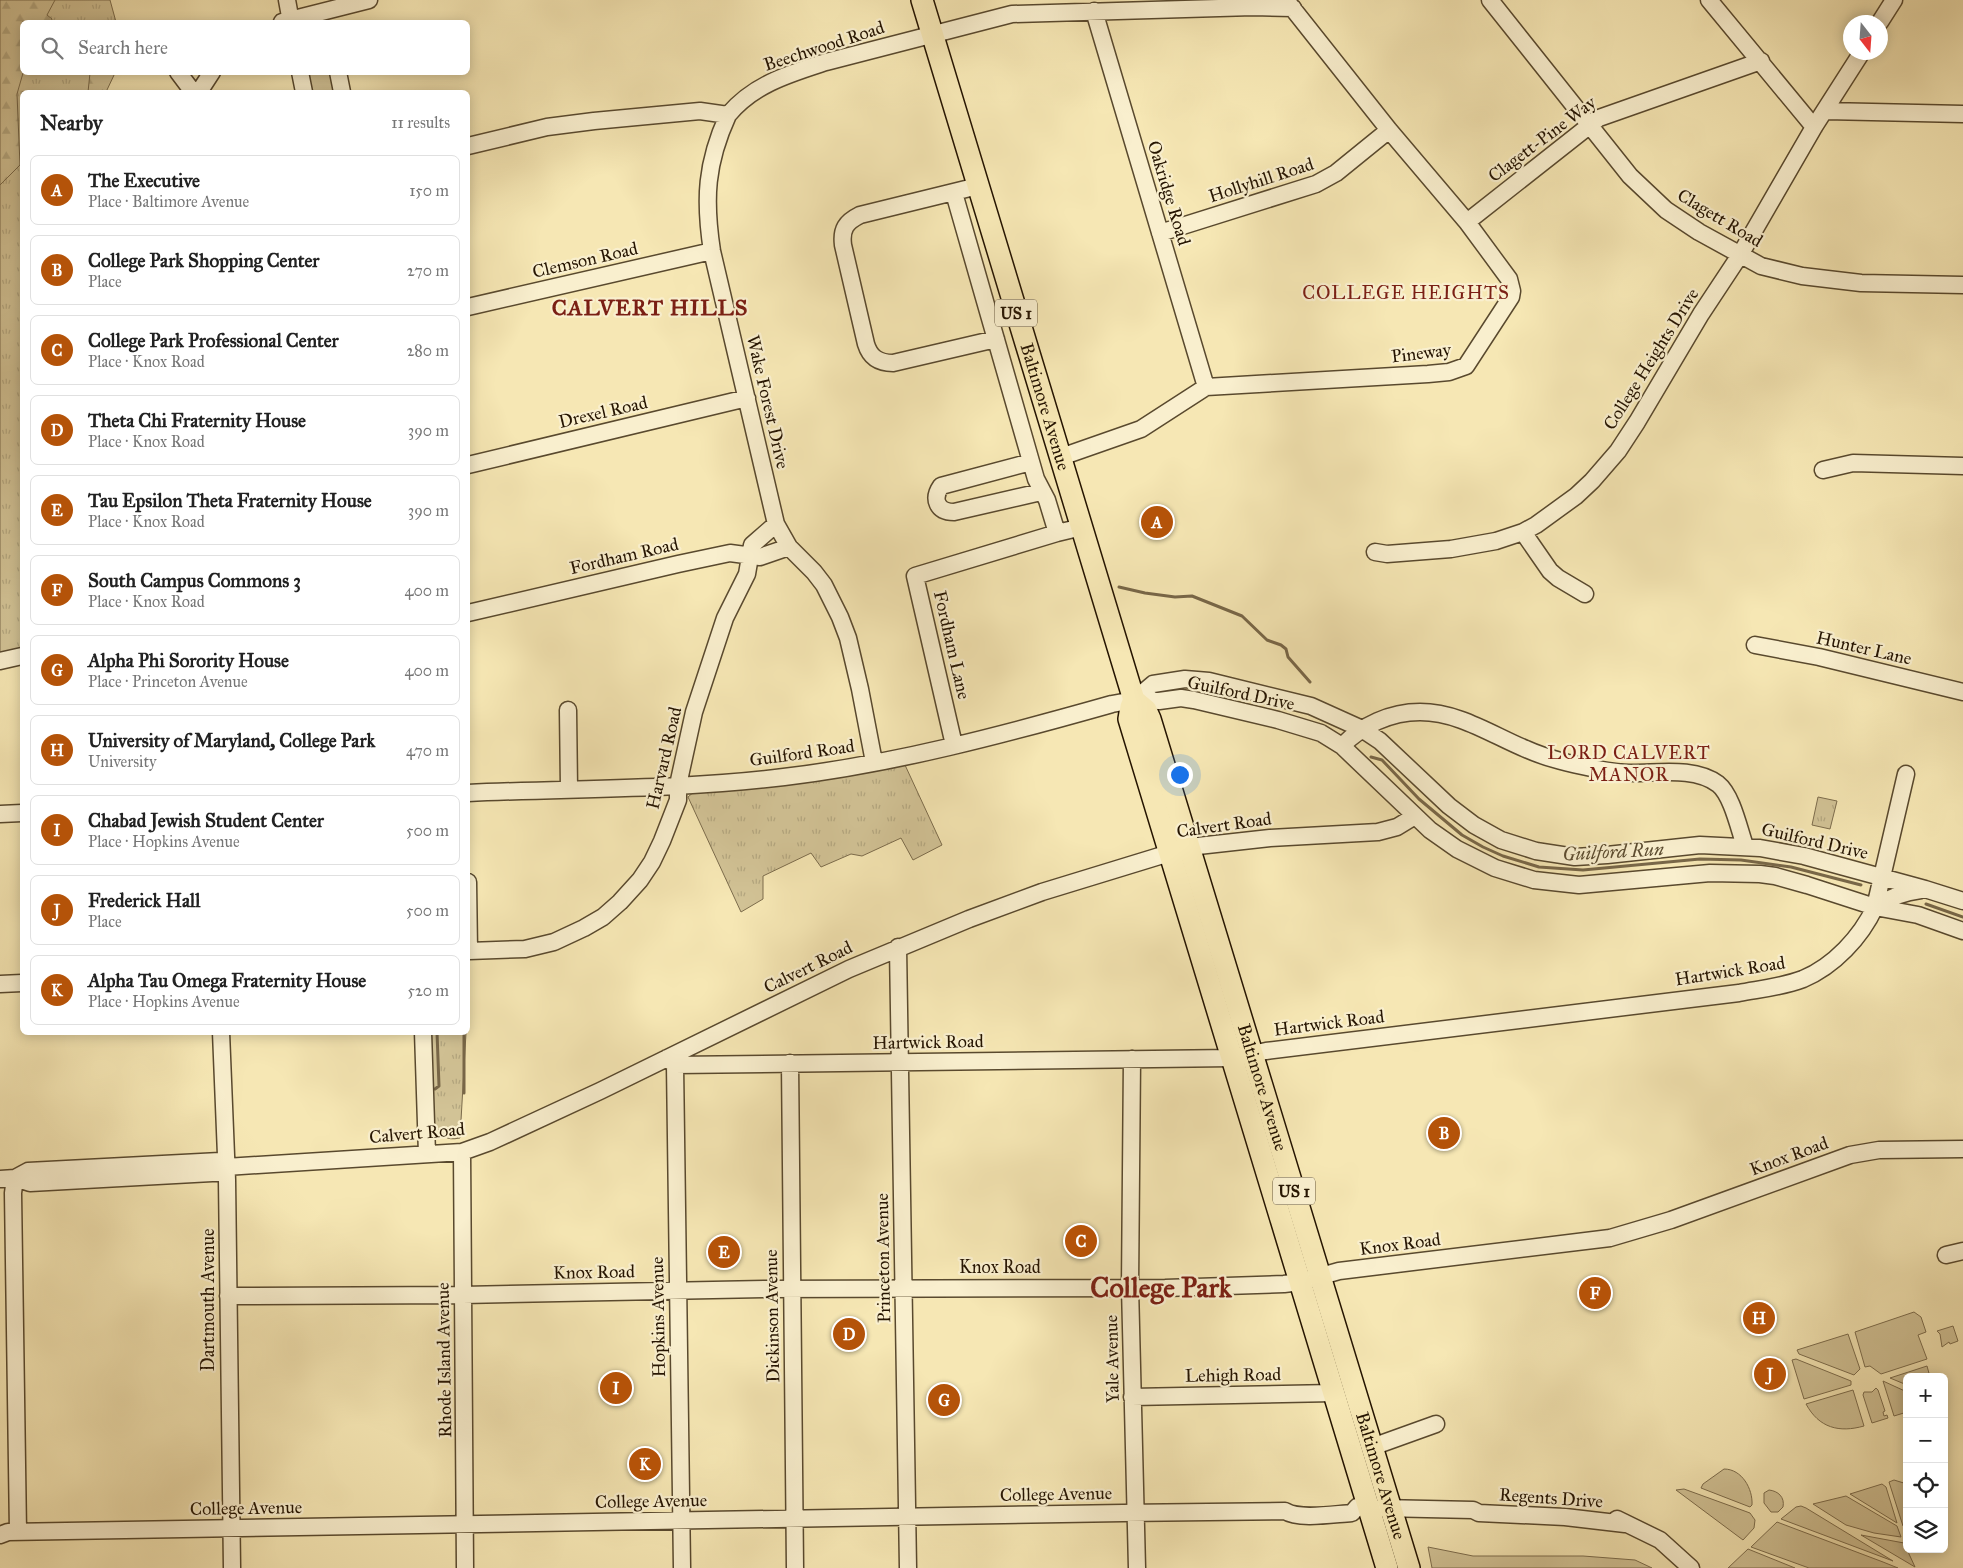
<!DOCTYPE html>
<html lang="en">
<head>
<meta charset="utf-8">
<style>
  :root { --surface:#fff; --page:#f2f2f2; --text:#222; --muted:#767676; --line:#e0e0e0; --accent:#b45309 }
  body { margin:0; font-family:"IM FELL Great Primer",serif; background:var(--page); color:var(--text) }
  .controls { position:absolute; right:15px; bottom:15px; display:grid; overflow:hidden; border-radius:8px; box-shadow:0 2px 12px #0003 }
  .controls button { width:45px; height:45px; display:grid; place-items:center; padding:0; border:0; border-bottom:1px solid var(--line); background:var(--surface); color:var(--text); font:25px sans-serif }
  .compass { position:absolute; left:1843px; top:15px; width:45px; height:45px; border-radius:50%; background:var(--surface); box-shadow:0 2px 12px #0003; rotate:163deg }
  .you { position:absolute; left:1179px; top:774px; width:18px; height:18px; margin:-12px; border:4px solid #fff; border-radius:50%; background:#1a73e8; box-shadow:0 0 0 8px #1a73e833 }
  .badge { display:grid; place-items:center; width:32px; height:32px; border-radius:50%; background:var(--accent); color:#fff; font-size:16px; font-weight:700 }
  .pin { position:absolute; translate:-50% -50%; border:2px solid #fff; box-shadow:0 1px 5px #0006 }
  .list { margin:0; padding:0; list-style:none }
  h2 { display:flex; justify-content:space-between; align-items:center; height:65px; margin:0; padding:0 20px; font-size:21px }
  h2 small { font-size:16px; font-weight:400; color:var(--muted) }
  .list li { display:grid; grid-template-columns:32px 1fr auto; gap:15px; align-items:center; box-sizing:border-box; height:70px; margin:0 10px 10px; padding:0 10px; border:1px solid var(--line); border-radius:8px }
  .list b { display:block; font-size:19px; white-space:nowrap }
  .list p { margin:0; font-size:16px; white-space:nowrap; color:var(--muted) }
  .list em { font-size:16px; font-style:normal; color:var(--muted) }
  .icon { flex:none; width:28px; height:28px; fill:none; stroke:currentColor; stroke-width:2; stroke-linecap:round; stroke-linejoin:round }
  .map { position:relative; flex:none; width:1963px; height:1568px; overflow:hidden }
  .search { position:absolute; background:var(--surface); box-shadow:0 2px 12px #0003; left:20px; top:20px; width:450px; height:55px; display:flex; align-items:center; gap:12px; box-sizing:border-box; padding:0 18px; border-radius:8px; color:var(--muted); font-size:19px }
  .panel { position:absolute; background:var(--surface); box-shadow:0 2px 12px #0003; left:20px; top:90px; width:450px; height:945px; border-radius:8px }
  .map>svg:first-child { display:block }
  .grass { fill:#d2c396; stroke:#7c6c4c }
  .forest { fill:url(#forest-firs); stroke:#7c6c4c }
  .park { fill:url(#park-tufts); stroke:#7c6c4c }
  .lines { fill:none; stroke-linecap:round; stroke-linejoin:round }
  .stream { stroke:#786748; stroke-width:3 }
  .minor-casing { stroke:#59492e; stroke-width:19 }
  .major-casing { stroke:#251401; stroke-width:24 }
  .minor { stroke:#f9efce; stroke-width:16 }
  .major { stroke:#f6e7b4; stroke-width:21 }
  .labels { text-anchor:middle; stroke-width:4.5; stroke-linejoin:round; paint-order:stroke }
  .shield { fill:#f9efce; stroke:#65563e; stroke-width:1 }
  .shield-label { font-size:16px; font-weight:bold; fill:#251401 }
  .street-label { font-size:18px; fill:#251401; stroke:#f9efce }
  .neighbourhood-label { font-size:19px; letter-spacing:1px; fill:#7a1f14; stroke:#f9efce }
  .water-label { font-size:19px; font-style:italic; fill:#5c4c30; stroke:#f9efce }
  .district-label { font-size:22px; font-weight:bold; letter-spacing:1px; fill:#7a1f14; stroke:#f9efce }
  .town-label { font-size:28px; font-weight:bold; fill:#7a1f14; stroke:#f9efce }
</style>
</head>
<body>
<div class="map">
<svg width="1963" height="1568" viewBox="0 0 1963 1568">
  <defs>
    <pattern id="forest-firs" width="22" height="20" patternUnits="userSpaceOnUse" patternTransform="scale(1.25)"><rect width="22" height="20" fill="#d2c396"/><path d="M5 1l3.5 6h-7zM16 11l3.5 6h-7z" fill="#b4a780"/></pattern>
    <pattern id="park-tufts" width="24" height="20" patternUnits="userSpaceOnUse" patternTransform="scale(1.25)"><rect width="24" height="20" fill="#d2c396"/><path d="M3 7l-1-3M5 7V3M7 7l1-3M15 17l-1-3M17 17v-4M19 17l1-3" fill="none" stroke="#b4a780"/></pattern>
  </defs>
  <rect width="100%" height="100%" fill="#f6e7b4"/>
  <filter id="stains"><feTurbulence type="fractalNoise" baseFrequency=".004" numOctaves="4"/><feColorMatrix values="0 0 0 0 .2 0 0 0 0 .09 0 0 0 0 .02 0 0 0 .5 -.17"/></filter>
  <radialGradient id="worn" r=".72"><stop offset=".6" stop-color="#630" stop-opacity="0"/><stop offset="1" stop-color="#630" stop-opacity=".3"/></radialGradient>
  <!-- grass -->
  <path class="grass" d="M1914 1312 1921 1317 1926 1332 1918 1335 1927 1359 1881 1374 1870 1366 1865 1367 1855 1332Z
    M1953 1326 1958 1341 1950 1344 1949 1342 1942 1347 1940 1334 1937 1331Z
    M1848 1334 1860 1369 1854 1375 1799 1354 1797 1350Z
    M1796 1359 1851 1381V1385L1804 1399 1792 1360Z
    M1927 1366 1930 1377H1907V1385L1890 1378Z
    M1883 1381 1907 1392V1412L1894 1416Z
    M1876 1388 1878 1390 1885 1411 1883 1412 1884 1416 1887 1415 1888 1418 1872 1423 1863 1395 1864 1392H1872Z
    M1853 1390 1864 1426C1839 1433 1819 1428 1806 1404Z
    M1724 1469C1742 1469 1753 1489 1752 1505L1750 1507 1701 1488 1703 1484Z
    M1894 1480 1907 1484V1528L1903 1526 1889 1482Z
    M1882 1484 1886 1487 1897 1523 1850 1494Z
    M1684 1489 1750 1513 1755 1520 1754 1528 1743 1540 1676 1490Z
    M1769 1490C1778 1491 1785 1497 1783 1507L1778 1512H1771L1764 1503V1493Z
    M1846 1496 1897 1526 1901 1537 1874 1533 1846 1525 1813 1504Z
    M1801 1506 1806 1508 1893 1561 1781 1519 1796 1507Z
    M1777 1522 1883 1562 1898 1568H1809L1751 1547Z
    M1861 1535 1904 1543 1915 1567Z
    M1428 1547 1473 1556H1583L1635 1560 1652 1568H1432Z
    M1748 1549 1795 1568H1728Z"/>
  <!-- forest -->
  <path class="forest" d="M0 0H101L108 22H22V72L115 73 106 92H22V404L0 397Z"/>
  <!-- park -->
  <path class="park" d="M55 0H110L116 22H51L52 19 47 15Z
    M23 73H90L88 92H22V650L0 656V185L20 165 17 94Z
    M300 73H337L341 92H304Z
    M905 765 942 845 913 860 901 838 862 856 851 854 821 867 811 853 763 876V899L741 912 688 797 696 790 803 783Z
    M1818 797 1837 801 1830 829 1812 825Z
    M429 1033H466L460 1138C445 1141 443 1136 434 1124Z"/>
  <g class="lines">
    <!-- stream -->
    <path class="stream" d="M1119 587 1145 593 1175 597 1192 596 1242 616 1267 640 1281 645 1286 649 1288 657 1310 682
      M1371 757 1382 760 1419 799 1462 835 1483 847 1503 856 1539 867 1583 870 1700 859 1741 860 1791 867 1861 885
      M1926 904 1963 917
      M435 1089 439 1086 437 1032
      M464 1093V1032"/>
    <!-- minor casing -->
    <g class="minor-casing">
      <path id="minor" d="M287 0 291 22
        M1490 0 1630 176 1666 210 1699 232 1761 266 1802 276 1861 283 1963 285
        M1709 0 1814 127
        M1094 11 1206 387
        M282 22 369 0
        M1880 22 1894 0
        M178 72 193 92
        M300 72 304 92
        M338 72 342 92
        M199 92 212 72
        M1826 111 1963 114
        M728 115C706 163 704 199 712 251L776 524 789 547 814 572 824 585 840 617 848 638 860 689 874 762
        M468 146 547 127 594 121 700 111 728 115C754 84 789 74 826 62L1012 14 1253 7 1293 8
        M978 186 860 215C846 222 841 229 843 245L866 344C870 357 878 363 893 363L996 339
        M954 193 1036 479 1047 500 1057 533
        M1467 222 1599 118 1761 61
        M1160 233 1316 184 1336 173 1389 130
        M468 307 712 251
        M1061 457 1141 429 1206 387 1428 374 1449 372 1466 366 1511 297 1512 291 1509 279 1467 222 1389 130 1286 0
        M1031 462 941 486C932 499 937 512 954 512L1041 492
        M468 465 747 398
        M1823 470 1853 463 1963 466
        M1523 532 1550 571 1558 578 1585 594
        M1375 552 1387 554 1451 549 1496 541 1523 532 1536 525 1576 496 1592 481 1618 451 1637 422 1701 314 1740 255 1814 127 1862 52
        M468 613 678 564 730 553 760 557 789 547
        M1755 645 1819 657 1963 692
        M0 661 22 656
        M1134 700 1153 684 1185 679 1209 681 1311 706 1362 729 1380 741 1449 806 1474 825 1501 840 1536 851 1575 857 1607 855 1700 845 1760 848 1804 856 1925 889 1963 901
        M568 710 569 788
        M954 745 915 576 1057 533 1082 527
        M1342 746C1362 725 1391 712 1420 712 1459 712 1492 735 1526 749 1548 759 1572 764 1596 769 1608 771 1620 773 1633 773 1660 773 1695 767 1718 784 1732 795 1739 829 1745 846
        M468 793C573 788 680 790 784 777 894 764 1006 734 1112 704L1134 700 1159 701 1181 698 1194 700 1278 720 1321 733 1342 746 1430 830 1457 849 1495 868 1534 880 1579 885 1710 873 1760 874 1775 876 1807 885 1875 907 1918 915 1963 931
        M0 814 22 813
        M468 882 469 951 525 949 554 942 584 928 603 917 620 902 640 880 652 862 662 841 678 800V785L694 712 725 618 747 574 752 545 776 524
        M1875 907C1890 897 1903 892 1921 890
        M898 947 908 1568
        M0 984 22 983
        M221 1032 227 1180 232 1568
        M423 1032 427 1154
        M667 1058 675 1065 1232 1058 1266 1051 1739 993C1760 989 1782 987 1803 979 1834 966 1861 937 1875 907L1906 774
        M1132 1059 1130 1287 1137 1568
        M790 1063 795 1568
        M675 1065 682 1568
        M462 1152 465 1568
        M15 1178 13 1193 18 1532
        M15 1178 28 1171 220 1161 226 1167
        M0 1179 15 1178 30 1183 212 1173H219L226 1167 462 1152 490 1142 600 1091 849 969 969 919 1042 892 1189 847 1270 838 1378 832 1397 827 1415 816
        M1946 1255 1963 1251
        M228 1296 463 1295 765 1289 1165 1288 1284 1284 1300 1282 1339 1271 1610 1238 1671 1220 1850 1155 1879 1150 1963 1149
        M1132 1397 1334 1393
        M1372 1447 1436 1424
        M1381 1508 1473 1510 1479 1513 1565 1517 1625 1524
        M1617 1519 1660 1540 1691 1568
        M0 1535 8 1532 1123 1513 1285 1511C1299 1520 1334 1514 1352 1513L1357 1507"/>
    </g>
    <!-- major casing -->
    <g class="major-casing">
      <g id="major">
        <path id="s1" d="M922 0 1134 700 1146 710 1150 719 1409 1568"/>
        <path d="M1134 700 1131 707 1129 719 1387 1568"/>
      </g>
    </g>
    <!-- minor -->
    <use href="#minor" class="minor"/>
    <!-- major -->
    <use href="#major" class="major"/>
  </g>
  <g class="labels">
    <!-- shield labels -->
    <g class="shield">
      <rect x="995" y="299.5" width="42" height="27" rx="4"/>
      <rect x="1273" y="1177.5" width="42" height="27" rx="4"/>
    </g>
    <g class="shield-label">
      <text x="1016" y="319">US 1</text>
      <text x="1294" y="1197">US 1</text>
    </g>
    <!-- street labels -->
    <g class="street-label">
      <text transform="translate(824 46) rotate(-18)" y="6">Beechwood Road</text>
      <text transform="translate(1542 139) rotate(-37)" y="6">Clagett-Pine Way</text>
      <text transform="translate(1261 180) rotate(-18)" y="6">Hollyhill Road</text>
      <text transform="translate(1169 193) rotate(73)" y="6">Oakridge Road</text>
      <text transform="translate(1720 218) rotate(31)" y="6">Clagett Road</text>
      <text transform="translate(585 260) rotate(-13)" y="6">Clemson Road</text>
      <text transform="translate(1421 353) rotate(-7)" y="6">Pineway</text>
      <text transform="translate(1651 359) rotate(-58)" y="6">College Heights Drive</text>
      <text transform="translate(768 402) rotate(77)" y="6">Wake Forest Drive</text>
      <text dy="6" stroke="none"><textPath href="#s1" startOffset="425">Baltimore Avenue</textPath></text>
      <text transform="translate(603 412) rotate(-13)" y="6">Drexel Road</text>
      <text transform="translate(624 556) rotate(-13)" y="6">Fordham Road</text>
      <text transform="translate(952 645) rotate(77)" y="6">Fordham Lane</text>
      <text transform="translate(1864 648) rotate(13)" y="6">Hunter Lane</text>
      <text transform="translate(1241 693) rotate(12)" y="6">Guilford Drive</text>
      <text transform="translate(802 753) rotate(-8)" y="6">Guilford Road</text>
      <text transform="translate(664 758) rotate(-77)" y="6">Harvard Road</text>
      <text transform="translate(1224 825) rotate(-8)" y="6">Calvert Road</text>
      <text transform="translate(1815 841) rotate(13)" y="6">Guilford Drive</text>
      <text transform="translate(808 967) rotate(-26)" y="6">Calvert Road</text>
      <text transform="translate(1730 971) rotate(-9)" y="6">Hartwick Road</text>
      <text transform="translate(1329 1023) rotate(-7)" y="6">Hartwick Road</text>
      <text transform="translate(928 1042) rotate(-1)" y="6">Hartwick Road</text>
      <text dy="6" stroke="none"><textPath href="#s1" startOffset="1142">Baltimore Avenue</textPath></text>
      <text transform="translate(417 1133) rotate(-5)" y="6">Calvert Road</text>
      <text transform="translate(1789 1156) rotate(-20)" y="6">Knox Road</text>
      <text transform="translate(1400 1244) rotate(-7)" y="6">Knox Road</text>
      <text transform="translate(883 1258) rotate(-91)" y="6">Princeton Avenue</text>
      <text x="1000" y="1273">Knox Road</text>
      <text transform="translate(594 1272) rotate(-1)" y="6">Knox Road</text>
      <text transform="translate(208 1300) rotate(-90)" y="6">Dartmouth Avenue</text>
      <text transform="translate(772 1316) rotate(-91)" y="6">Dickinson Avenue</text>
      <text transform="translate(658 1317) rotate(-91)" y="6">Hopkins Avenue</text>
      <text transform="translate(1112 1359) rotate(-91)" y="6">Yale Avenue</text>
      <text transform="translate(444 1360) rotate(-91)" y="6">Rhode Island Avenue</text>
      <text transform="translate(1233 1375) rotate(-1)" y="6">Lehigh Road</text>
      <text dy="6" stroke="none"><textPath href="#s1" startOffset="1548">Baltimore Avenue</textPath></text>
      <text transform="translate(1056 1494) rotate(-1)" y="6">College Avenue</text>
      <text transform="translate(1551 1498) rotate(4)" y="6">Regents Drive</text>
      <text transform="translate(651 1501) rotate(-1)" y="6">College Avenue</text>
      <text transform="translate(246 1508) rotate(-1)" y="6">College Avenue</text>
    </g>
    <!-- neighbourhood labels -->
    <g class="neighbourhood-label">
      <text x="1406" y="299">COLLEGE HEIGHTS</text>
      <text x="1629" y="759">LORD CALVERT<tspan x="1629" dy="22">MANOR</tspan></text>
    </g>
    <!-- water labels -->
    <g class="water-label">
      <text transform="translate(1613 851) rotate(-3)" y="7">Guilford Run</text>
    </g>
    <!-- district labels -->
    <g class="district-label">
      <text x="650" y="315">CALVERT HILLS</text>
    </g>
    <!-- town labels -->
    <g class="town-label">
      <text x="1161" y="1297">College Park</text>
    </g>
  </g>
  <rect width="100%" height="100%" filter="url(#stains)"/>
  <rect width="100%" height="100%" fill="url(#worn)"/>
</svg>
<div class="controls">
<button>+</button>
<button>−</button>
<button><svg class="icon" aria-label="locate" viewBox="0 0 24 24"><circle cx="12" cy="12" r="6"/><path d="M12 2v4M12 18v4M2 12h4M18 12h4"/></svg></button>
<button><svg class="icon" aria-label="layers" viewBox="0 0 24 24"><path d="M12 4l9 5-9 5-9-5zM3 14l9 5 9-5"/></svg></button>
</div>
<svg class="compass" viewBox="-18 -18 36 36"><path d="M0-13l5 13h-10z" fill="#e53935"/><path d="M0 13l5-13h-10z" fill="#767676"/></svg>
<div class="you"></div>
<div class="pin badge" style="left:1157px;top:522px">A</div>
<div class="pin badge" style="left:1444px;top:1133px">B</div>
<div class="pin badge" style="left:1081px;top:1241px">C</div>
<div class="pin badge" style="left:849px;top:1334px">D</div>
<div class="pin badge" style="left:724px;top:1252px">E</div>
<div class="pin badge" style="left:1595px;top:1293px">F</div>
<div class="pin badge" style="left:944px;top:1400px">G</div>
<div class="pin badge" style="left:1759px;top:1318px">H</div>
<div class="pin badge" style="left:616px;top:1388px">I</div>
<div class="pin badge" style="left:1770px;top:1374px">J</div>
<div class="pin badge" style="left:645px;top:1464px">K</div>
<div class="search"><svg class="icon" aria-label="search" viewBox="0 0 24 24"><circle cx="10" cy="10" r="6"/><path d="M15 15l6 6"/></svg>Search here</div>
<section class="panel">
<h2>Nearby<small>11 results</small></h2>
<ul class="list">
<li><span class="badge">A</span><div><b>The Executive</b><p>Place · Baltimore Avenue</p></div><em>150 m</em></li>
<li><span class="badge">B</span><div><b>College Park Shopping Center</b><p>Place</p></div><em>270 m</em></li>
<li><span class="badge">C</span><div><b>College Park Professional Center</b><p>Place · Knox Road</p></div><em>280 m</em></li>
<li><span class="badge">D</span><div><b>Theta Chi Fraternity House</b><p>Place · Knox Road</p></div><em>390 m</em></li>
<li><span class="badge">E</span><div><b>Tau Epsilon Theta Fraternity House</b><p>Place · Knox Road</p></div><em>390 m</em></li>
<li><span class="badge">F</span><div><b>South Campus Commons 3</b><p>Place · Knox Road</p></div><em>400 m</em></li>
<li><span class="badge">G</span><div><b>Alpha Phi Sorority House</b><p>Place · Princeton Avenue</p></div><em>400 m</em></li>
<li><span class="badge">H</span><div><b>University of Maryland, College Park</b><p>University</p></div><em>470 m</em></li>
<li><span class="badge">I</span><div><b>Chabad Jewish Student Center</b><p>Place · Hopkins Avenue</p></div><em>500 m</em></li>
<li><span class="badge">J</span><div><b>Frederick Hall</b><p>Place</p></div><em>500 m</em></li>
<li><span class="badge">K</span><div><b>Alpha Tau Omega Fraternity House</b><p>Place · Hopkins Avenue</p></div><em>520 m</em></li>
</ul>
</section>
</div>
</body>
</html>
